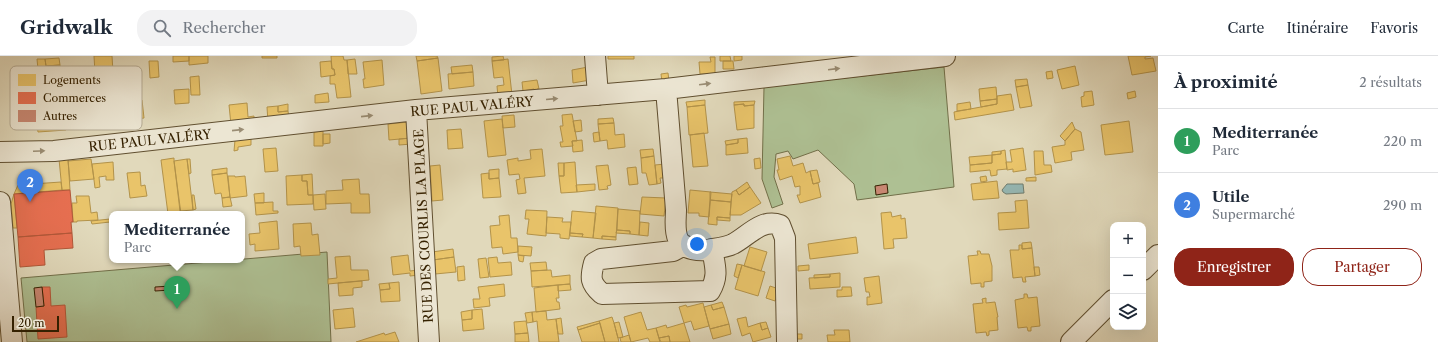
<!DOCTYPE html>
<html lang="fr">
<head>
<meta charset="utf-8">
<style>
  :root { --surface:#fff; --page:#f2f2f3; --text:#1f2937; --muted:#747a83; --line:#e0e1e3; --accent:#8f2418 }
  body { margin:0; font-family:"Libre Caslon Text",serif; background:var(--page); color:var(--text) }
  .controls { position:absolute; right:12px; bottom:12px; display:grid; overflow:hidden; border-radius:8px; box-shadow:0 4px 16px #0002 }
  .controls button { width:36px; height:36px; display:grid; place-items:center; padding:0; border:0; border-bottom:1px solid var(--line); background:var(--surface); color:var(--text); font:20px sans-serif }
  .scale { position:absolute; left:12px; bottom:10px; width:47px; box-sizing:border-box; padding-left:4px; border:2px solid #352101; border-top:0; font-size:11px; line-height:14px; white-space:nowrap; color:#352101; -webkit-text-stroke:3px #ece6d3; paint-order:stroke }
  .you { position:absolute; left:697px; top:188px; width:14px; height:14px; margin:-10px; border:3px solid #fff; border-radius:50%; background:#1a73e8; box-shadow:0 0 0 6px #1a73e833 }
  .badge { display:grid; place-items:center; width:26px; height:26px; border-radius:50%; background:var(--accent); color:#fff; font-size:13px; font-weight:700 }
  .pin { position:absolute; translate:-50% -33px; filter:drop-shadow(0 1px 2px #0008) }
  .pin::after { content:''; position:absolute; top:21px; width:14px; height:12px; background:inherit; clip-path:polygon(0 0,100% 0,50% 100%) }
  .popup { position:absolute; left:109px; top:155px; width:136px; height:52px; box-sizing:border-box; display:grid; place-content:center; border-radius:8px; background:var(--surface); filter:drop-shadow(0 1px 3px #0005); font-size:13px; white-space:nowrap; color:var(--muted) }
  .popup b { font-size:15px; color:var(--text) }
  .popup::after { content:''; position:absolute; left:50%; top:100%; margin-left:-8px; border:8px solid transparent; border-top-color:var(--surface) }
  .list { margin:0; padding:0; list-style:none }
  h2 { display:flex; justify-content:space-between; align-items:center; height:52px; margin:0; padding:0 16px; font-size:17px }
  h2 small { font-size:13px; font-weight:400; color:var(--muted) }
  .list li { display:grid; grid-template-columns:26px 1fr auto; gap:12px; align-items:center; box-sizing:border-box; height:64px; padding:0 16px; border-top:1px solid var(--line) }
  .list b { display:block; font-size:15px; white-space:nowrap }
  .list p { margin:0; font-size:13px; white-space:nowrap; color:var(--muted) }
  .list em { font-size:13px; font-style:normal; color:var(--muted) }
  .actions { display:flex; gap:8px; padding:12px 16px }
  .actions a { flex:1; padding:9px 0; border:1px solid var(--accent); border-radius:16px; text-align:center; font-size:14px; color:var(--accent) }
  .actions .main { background:var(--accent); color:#fff }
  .icon { flex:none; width:22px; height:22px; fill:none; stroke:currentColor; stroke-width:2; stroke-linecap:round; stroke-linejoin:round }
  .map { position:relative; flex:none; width:1158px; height:286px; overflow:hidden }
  header { display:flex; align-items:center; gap:24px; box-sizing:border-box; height:56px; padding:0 20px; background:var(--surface); border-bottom:1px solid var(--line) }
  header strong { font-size:19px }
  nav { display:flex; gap:22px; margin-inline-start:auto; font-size:14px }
  .search { width:280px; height:36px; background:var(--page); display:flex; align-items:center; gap:10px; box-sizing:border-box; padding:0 14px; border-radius:16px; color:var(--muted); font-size:15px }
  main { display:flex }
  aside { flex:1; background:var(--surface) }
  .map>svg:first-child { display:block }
  .green { fill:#aec093; stroke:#72704a }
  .water { fill:#95b9b6; stroke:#6f7c6e }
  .homes { fill:#e9c46a; stroke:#b3934a }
  .shops { fill:#e76f51; stroke:#b25839 }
  .building { fill:#c88772; stroke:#352101 }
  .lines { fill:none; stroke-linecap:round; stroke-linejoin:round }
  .minor-casing { stroke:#604f30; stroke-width:22 }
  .minor { stroke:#ece6d3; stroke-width:20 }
  .oneway { fill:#9a8d74 }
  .labels { text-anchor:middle; stroke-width:4; stroke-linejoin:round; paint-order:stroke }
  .street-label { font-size:13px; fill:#352101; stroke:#ece6d3 }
  .key { fill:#ece6d3; stroke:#b5ab94; stroke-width:1 }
  .key-label { font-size:11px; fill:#352101 }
</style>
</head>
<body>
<header>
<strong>Gridwalk</strong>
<div class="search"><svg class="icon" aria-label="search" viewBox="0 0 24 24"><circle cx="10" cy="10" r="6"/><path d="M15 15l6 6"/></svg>Rechercher</div>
<nav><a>Carte</a><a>Itinéraire</a><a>Favoris</a></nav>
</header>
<main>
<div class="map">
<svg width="1158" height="286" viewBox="0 0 1158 286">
  <rect width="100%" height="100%" fill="#e1d9bb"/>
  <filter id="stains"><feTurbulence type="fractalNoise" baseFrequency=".005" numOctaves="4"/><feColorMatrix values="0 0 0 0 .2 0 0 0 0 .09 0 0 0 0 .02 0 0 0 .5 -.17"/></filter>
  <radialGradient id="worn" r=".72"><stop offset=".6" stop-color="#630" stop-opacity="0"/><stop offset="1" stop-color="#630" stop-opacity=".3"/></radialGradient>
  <!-- green -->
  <path class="green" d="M944 11 954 131 857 144 854 128 818 94 793 103 788 95 776 98 774 121 783 148 772 152 762 123 764 31Z
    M327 196 331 286H27L21 222Z"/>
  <!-- water -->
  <path class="water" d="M1007 128H1023L1024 137 1006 138 1003 136 1002 134Z"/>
  <!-- homes -->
  <path class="homes" d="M94 0H112L113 16 95 17Z
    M173 0H189V5L173 6Z
    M189 0H208V7L189 9Z
    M262 0H277V2H262Z
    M331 0H343L344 4H347L351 41 337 42 335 28H330V20L335 19 334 13H332Z
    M416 0H437L438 2 417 5Z
    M503 0 504 4 492 5V1Z
    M608 0H634V3H608Z
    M720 0H730L731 5H720Z
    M734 0H742V4L734 5Z
    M1128 0H1151L1145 1V3L1153 2 1156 15 1132 19Z
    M710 1H715V18H700L699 6H711Z
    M59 2 60 9 46 10 45 3Z
    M438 2 442 35 421 38 417 5Z
    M37 3H45L46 10 60 9 61 22 39 24Z
    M355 3 357 18H348L347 4Z
    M508 3 512 39 498 41 497 30 504 29 503 21 494 22 492 5Z
    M382 4 384 29 364 32 363 23H365L363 6Z
    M149 5H158L159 21 150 22Z
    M331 5 332 13H334L335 19 321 21 320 6Z
    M723 5H733L734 13H723Z
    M472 9 473 16 452 18 451 11Z
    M1075 10 1079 29 1062 33 1057 14Z
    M588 11 590 24 573 27 572 14Z
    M1052 15 1053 22 1047 23 1046 16Z
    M473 16 474 30 449 33 448 18Z
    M668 17 669 25 662 26 661 18Z
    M199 20 200 39H191L190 21Z
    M1027 23 1028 29 1016 31 1015 24Z
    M537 24 539 33H537V35H534V33L523 35 522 26Z
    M1028 29 1032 50 1020 52 1016 31Z
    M996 31 997 43 980 45 979 33Z
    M189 33V47L175 48 174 34Z
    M1092 35 1094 49 1082 51 1081 41 1084 40V36Z
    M1135 35 1136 41 1128 43 1127 37Z
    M99 37 100 40H108L111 65 98 67 99 71 88 72 84 38Z
    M328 37 329 46 315 47V39Z
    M1011 38 1014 54 955 64 954 56 997 48V40Z
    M55 42 56 46 66 45 68 61 65 62 66 74 38 76 37 70 28 71 26 56H22L21 46Z
    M997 43V48L981 51 980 45Z
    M142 44 144 62 128 64 126 46Z
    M705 44V49L687 51 686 46Z
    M755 45 754 49 744 50V48L734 49V46Z
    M970 46 971 53 957 55V48Z
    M247 47 248 61 254 60V67L231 69 229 49Z
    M288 48V55L278 56V50Z
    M744 48V50L754 49V72L737 74 734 49Z
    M705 49 708 77 689 79 687 51Z
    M278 50V56L288 55 289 63 268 66 267 51Z
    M572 58 577 85H572L573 90 561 91 560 86H563L560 70H563L562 59Z
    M514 59 515 71 503 72 502 60Z
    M613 62 614 67 598 68V63Z
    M502 63 506 99 488 101 484 65Z
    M581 64 582 75 575 76 573 65Z
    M1129 65 1133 96 1105 99 1101 69Z
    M408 66 411 82 389 84 388 68Z
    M1072 66 1075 73 1065 85 1060 80Z
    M614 67 615 79 624 78 625 91 608 93 607 84 600 85 598 68Z
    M461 73 463 92 448 93 447 74Z
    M1075 73 1081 76 1084 94 1071 96 1072 104 1055 107 1052 91 1065 89V85Z
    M323 75V90H314V76Z
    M599 76 600 85 594 86 593 77Z
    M704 77 708 110 693 111 690 79Z
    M323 78H330V87L323 88Z
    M411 82 412 88 399 89V83Z
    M747 82 748 97 726 99V89L738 87V83Z
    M251 83V89L238 91V94L234 95 235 84Z
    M738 83V87L726 89 725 85Z
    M582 84 583 95 573 96 572 85Z
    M276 92 278 115 265 116 263 93Z
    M1023 92 1026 114 1013 116V113L1007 114 1006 106H1012L1010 94Z
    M542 93 545 120 524 122 526 137 518 138 516 124 520 123 519 118 509 119 507 104 518 102V105L531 103 530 94Z
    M653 93 654 100 641 102 640 94Z
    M1005 94 1007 113 997 114V119L991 120 990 114 970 116V109L992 107V99L1001 98V95Z
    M1001 95V98L992 99V96Z
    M1034 95H1043L1044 109H1051L1052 116 1035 119Z
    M992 99V107L970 109 969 101Z
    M654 100 657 128 649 129 646 117H642L641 102Z
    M790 100 793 110 803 107 806 117 810 115 813 128 818 127 821 141 800 147 797 139H800V130L795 131 792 120 780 124 777 114H779L777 103Z
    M68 102 70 134H62L59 103Z
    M174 102V105L181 158H168L161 104Z
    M760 102 761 112 755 113 754 103Z
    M91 103 94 123 70 125 68 105Z
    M187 103H190L191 117 189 118Z
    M187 103 193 154 180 155 174 105Z
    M113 106 114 124H106V120L99 121 100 131 95 132 92 108Z
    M575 106 577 136 561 137 559 120H564V107Z
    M558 107H564V120H559Z
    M665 108 667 122H660L661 127 657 128 655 109Z
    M440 109 443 144 432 145 430 110Z
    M608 109 611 129 607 130 608 133 599 134 596 110Z
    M636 111 638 128 629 129 627 112Z
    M227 112V117L212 119V114Z
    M499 113V122L489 123V114Z
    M817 114 820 126 813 128 810 115Z
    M140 116 141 130 145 129 147 140 130 142 127 117Z
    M227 117 230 141 222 142 221 137 215 138 212 119Z
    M489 117V123L499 122 501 141 483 142 481 118Z
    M312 118 313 139H308L307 125H302V119Z
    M302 119V125H307L308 139H313V148L287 149 286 120Z
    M228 120H235V121L245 120 247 140 230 142Z
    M986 120 987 125 981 126 980 121Z
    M1036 121V125H1026V122Z
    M359 123 360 138H369L370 157H351V147L326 148V135L343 134 342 124Z
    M997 125 999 142 973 144 971 128Z
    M61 126 62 134 14 138 18 129Z
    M747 126 750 131 739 139 736 134Z
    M595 128V134L577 136 576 129Z
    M750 131 761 147 741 159H730L732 136 736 134 739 139Z
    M690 134 711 136 709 161 699 160V157H688Z
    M710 136 732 138 731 146 710 144Z
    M264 137V147H255L254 138Z
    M14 138 17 172H13L11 148Z
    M325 138 326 153 314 154 313 139Z
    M192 139H194L196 153 193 154Z
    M76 140H89L91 157 97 156 98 164 77 165V166H73L72 147H77Z
    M230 141 232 150 223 151 222 142Z
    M642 141 666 142 664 160 640 158Z
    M710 144 731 146 730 162 717 161V169L708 168Z
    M1027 144 1029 172 999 174 998 157 1016 156 1015 145Z
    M273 146V155H278V157L256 159 255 147Z
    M596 150 618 152 616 181 602 180V183L593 182Z
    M618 153 640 155 639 179 630 178V175L617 174Z
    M526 154 547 155 546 180 527 178 529 163H525Z
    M572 155 596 157 593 182 582 181 583 178 570 177Z
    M891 156 892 161 901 159V163L905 162 907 182 893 183 894 192 884 193 881 157Z
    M509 159 511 182H517L518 196 503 198 502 191 492 192 490 170 500 169 499 160Z
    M547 161 563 162 562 166H571L569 183 560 182V178L546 177Z
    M717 161 730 162V165L717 164Z
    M110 163H112V173L110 174V166L92 168 91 165Z
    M277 165 279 193 255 195V188L250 189 249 178 260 177 259 167Z
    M640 166 649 167 648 180 639 179Z
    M311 167 312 179 318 178 320 199 301 200 300 190 294 191 293 168Z
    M617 174 630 175V178L616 177Z
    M570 177 583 178 582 181 570 180Z
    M602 180 616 181V184L602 183Z
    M856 181 858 197 810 203 808 188Z
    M1031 186 1032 192 1022 193V187Z
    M1019 189H1022V193L1032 192 1035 220 1025 221 1026 226H1023L1022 221 1013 222 1010 194H1019Z
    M518 190 532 191 531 200 518 199Z
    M750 191 767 196 761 215 744 210Z
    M453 193 454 201 433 204 432 196Z
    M977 195H980L981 198H989L992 210V225L984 226V231H981V227L971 228 968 200 978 199Z
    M408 199 410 215 418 214 419 219 410 220V217L393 219 391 201Z
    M518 199 524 200 523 206 519 205Z
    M350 200 351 214H368L369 224 328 228V223L337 222 335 201Z
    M454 201 456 216 435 218 433 204Z
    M497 201 498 207 511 206 512 219 490 221 488 202Z
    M486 202 489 221 480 222 478 203Z
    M546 206 547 214 531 215 530 207Z
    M737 208 742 209 738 222 734 220Z
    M742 209 765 216 758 240 735 233Z
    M809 209V214L798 215V210Z
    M464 210 465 224 458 225 457 211Z
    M1034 211H1039L1040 219 1035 220Z
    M551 214 552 221 570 219V228L532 231 531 215Z
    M840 217V231L810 233 809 222 830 221V218Z
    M830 218V221L814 222V219Z
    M879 220 882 247 867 249V241H870L869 236H866L864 222Z
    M362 225V231L353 232V239L339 240 338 227Z
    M399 226 400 245 381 246 380 234 390 233 389 227Z
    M389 227 390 233 380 234 379 228Z
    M504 228 505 240 489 242 490 250 474 252 473 243H480L478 231Z
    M570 228 571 234 558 235V229Z
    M558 229 559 242H556L557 246H559L560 253 536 256 534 232Z
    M770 230 779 233 775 245 766 242Z
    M842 231H851L852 240 837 241V234H842Z
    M1024 238H1027L1028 242 1037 241 1040 270 1031 271V275H1028L1027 271 1018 272 1015 244 1024 242Z
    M986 242V247L995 246 998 261H997L998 274 989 275V279L987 280 986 276 976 277 973 248 983 247 982 243Z
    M722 246 724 251 713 254 711 249Z
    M703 247 709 270 694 274 691 265 684 267 679 251 686 249 687 251Z
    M711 249 713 254 724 251 729 268 710 273 704 251Z
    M353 252 355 271 335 273 333 254Z
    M482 253 484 273 463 275 462 264 472 263V254Z
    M472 254V263L462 264 461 256Z
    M546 255 547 264 556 263 559 286H539L537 265 533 266 532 256Z
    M532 256 533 266 527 267 525 257Z
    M641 256 647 274 656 272 660 286H650L648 282 631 286 624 261Z
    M612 261 614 267 619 286H605L599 265Z
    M746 261 748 271 760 267 762 274 768 272 771 281 753 286 750 277 742 280 737 263Z
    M561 262 563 278H558L556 263Z
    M526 265 528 277 515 278 514 266Z
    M599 265 600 267 578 274 577 271Z
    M619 266 623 281 618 282 614 267Z
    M766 266 768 272 762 274 760 267Z
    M600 267 605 286H582L578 274Z
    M684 267 690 286H670L669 280 659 282 656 272 666 269 667 272Z
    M729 268 731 278 713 283 710 273Z
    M834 274H849L850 286H828L827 279H835Z
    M395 276 399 286H356L384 277 385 279Z
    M528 277 529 286H515V278Z
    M794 278H802V283H794Z
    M629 279 631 286H621L620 282Z
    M669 280 670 286H661L659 282Z"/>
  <!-- shops -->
  <path class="shops" d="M70 134 73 166H71L72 177 18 181 14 138Z
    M72 177 73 192 44 194 45 209 20 211 18 181Z
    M42 231H50L51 250 65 249 67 281 38 283 36 251 44 250Z"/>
  <!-- building -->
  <path class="building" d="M887 128 888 137 876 139 875 130Z
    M171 230V234L155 235V231Z
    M42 231 44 250 36 251 34 232Z"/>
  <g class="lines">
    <!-- minor casing -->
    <g class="minor-casing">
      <path id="minor" d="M595 0 598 39
        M666 33 676 154C676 163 674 174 678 183 683 194 701 196 712 193 715 210 719 220 710 235L602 238C590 227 590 222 594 207L601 203 673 195 684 189
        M416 54 429 286
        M0 96 54 95 416 54 666 33 945 0
        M0 146 12 286
        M712 193C719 192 727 191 733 188 748 180 762 162 780 169L785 182 787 286
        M1143 214 1158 199
        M1071 286 1113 244"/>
    </g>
    <!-- minor -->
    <use href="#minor" class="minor"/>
  </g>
  <!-- one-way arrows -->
  <defs><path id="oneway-solid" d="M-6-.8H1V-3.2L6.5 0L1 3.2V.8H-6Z"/></defs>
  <g class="oneway">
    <use href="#oneway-solid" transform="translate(834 13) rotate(-7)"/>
    <use href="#oneway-solid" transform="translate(705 28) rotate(-7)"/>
    <use href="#oneway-solid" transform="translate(552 43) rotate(-5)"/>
    <use href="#oneway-solid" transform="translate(367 60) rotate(-6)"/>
    <use href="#oneway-solid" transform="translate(238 74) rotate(-6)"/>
    <use href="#oneway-solid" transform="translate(39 95) rotate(-2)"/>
  </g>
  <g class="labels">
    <!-- street labels -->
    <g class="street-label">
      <text transform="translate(472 50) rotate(-5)" y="5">RUE PAUL VALÉRY</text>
      <text transform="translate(150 84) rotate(-6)" y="5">RUE PAUL VALÉRY</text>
      <text transform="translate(423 170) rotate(-93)" y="5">RUE DES COURLIS LA PLAGE</text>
    </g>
  </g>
  <!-- legend -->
  <rect x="10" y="10" width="132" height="64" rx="6" class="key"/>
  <rect x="18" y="18" width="18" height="12" fill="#e9c46a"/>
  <rect x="18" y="36" width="18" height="12" fill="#e76f51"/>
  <rect x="18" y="54" width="18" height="12" fill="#c88772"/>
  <g class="key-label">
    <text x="43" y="28">Logements</text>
    <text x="43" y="46">Commerces</text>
    <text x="43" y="64">Autres</text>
  </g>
  <rect width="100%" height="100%" filter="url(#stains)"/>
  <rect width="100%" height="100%" fill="url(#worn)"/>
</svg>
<div class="controls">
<button>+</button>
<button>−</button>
<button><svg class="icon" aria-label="layers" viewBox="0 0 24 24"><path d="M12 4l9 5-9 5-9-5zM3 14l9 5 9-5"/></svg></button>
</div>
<div class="scale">20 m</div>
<div class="you"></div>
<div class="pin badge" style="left:177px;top:253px;background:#2e9e5b">1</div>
<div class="popup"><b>Mediterranée</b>Parc</div>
<div class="pin badge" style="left:30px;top:146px;background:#3f7fe0">2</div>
</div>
<aside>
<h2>À proximité<small>2 résultats</small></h2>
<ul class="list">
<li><span class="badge" style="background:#2e9e5b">1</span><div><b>Mediterranée</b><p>Parc</p></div><em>220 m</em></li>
<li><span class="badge" style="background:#3f7fe0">2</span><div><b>Utile</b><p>Supermarché</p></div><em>290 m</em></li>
</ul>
<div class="actions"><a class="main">Enregistrer</a><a>Partager</a></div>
</aside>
</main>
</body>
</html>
